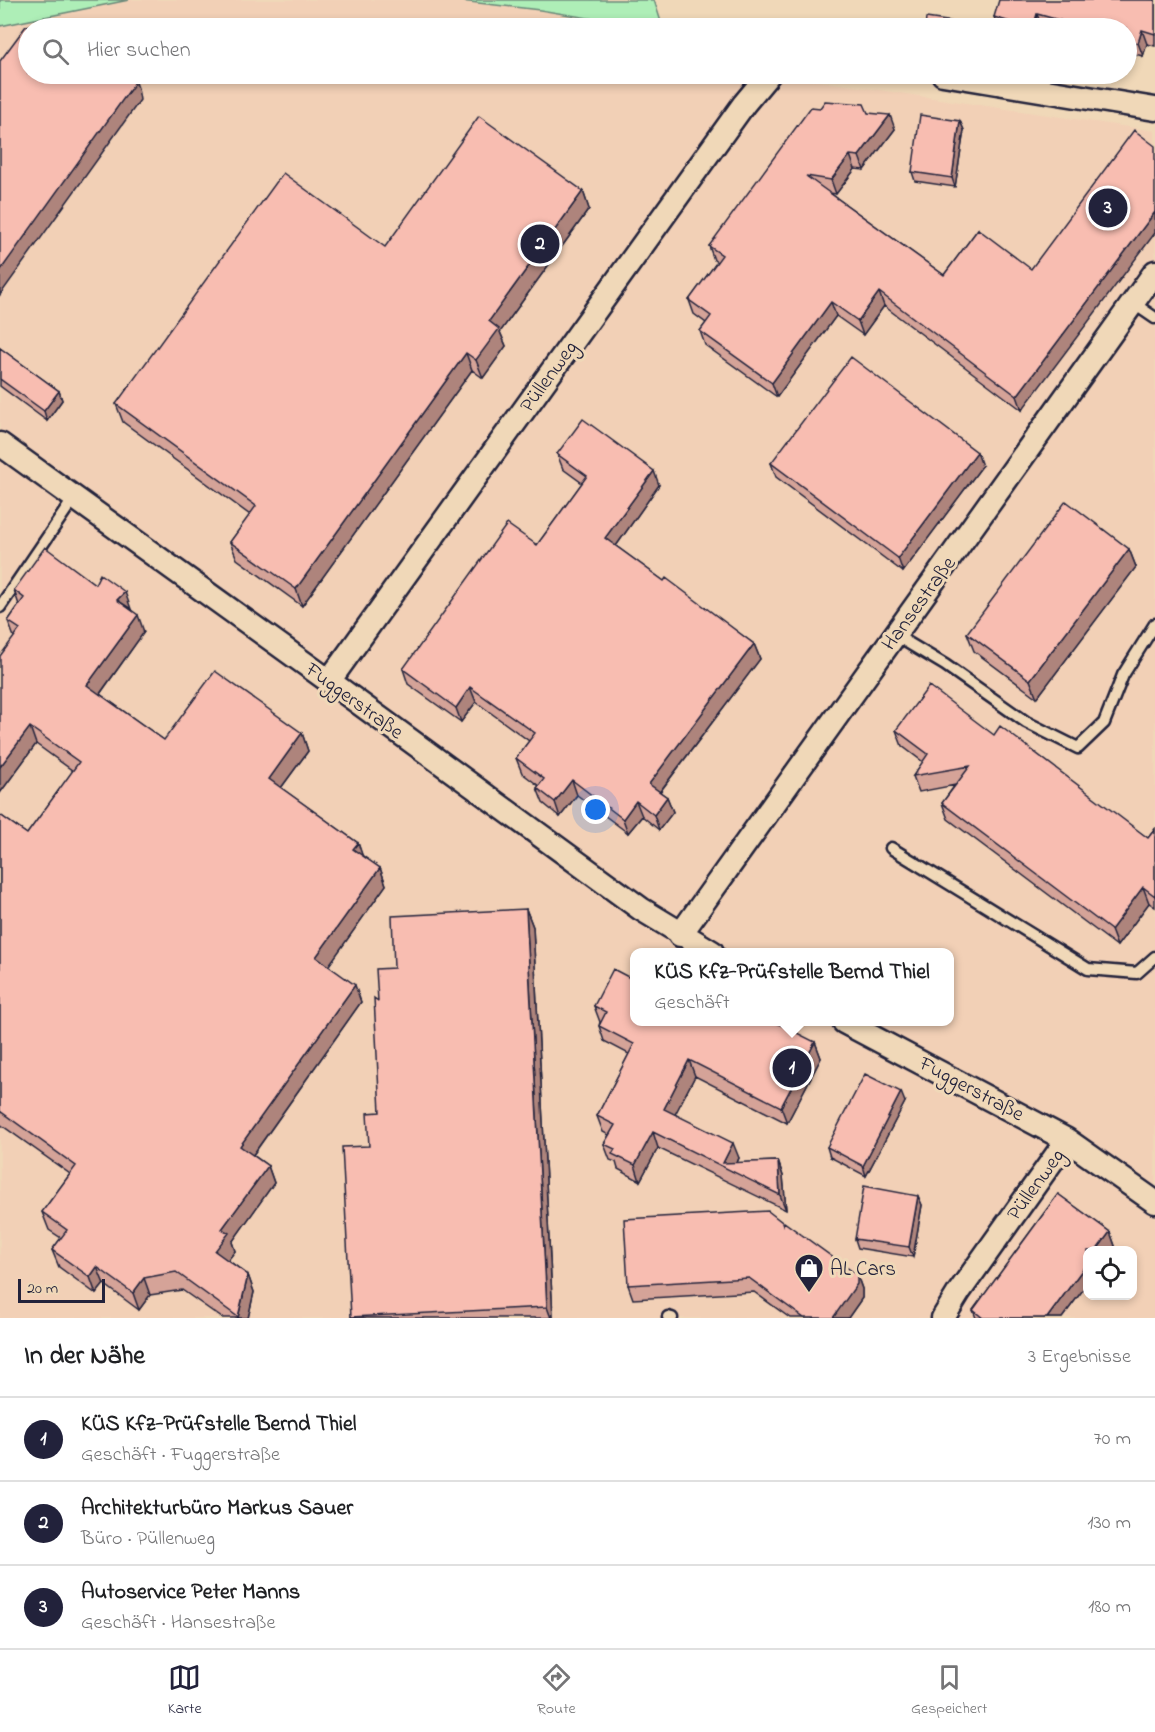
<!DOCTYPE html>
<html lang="de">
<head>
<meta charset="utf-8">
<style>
  :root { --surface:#fff; --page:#f6f6f6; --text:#202124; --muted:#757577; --line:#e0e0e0; --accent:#22223b }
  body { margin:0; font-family:"Indie Flower",sans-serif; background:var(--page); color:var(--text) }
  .controls { position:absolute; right:18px; bottom:18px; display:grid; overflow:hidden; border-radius:12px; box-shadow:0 3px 9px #0003 }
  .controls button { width:54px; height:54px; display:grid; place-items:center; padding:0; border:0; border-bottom:2px solid var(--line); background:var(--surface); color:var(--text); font:30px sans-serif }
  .scale { position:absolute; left:18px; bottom:15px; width:87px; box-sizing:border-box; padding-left:6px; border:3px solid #22223b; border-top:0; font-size:16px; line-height:21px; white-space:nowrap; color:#22223b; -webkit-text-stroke:4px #f0d8b8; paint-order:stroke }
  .you { position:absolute; left:596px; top:810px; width:21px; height:21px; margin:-15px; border:4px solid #fff; border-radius:50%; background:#1a73e8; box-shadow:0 0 0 9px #1a73e833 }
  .badge { display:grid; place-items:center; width:39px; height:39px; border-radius:50%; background:var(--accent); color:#fff; font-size:20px; font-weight:700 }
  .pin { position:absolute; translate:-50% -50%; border:3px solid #fff; box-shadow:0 2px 6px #0006 }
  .popup { position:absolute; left:630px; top:948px; width:324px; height:78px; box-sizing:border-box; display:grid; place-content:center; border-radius:12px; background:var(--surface); filter:drop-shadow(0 2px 4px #0005); font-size:20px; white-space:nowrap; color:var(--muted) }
  .popup b { font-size:22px; color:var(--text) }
  .popup::after { content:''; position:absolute; left:50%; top:100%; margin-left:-12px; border:12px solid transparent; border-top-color:var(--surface) }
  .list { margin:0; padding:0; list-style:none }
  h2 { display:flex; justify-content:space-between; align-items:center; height:78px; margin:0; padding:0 24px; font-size:26px }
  h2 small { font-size:20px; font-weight:400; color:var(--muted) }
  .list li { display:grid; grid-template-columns:39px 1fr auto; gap:18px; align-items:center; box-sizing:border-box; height:84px; padding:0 24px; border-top:2px solid var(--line) }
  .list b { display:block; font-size:22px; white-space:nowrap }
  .list p { margin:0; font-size:20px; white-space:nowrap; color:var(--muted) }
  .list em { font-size:20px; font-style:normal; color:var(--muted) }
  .icon { flex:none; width:33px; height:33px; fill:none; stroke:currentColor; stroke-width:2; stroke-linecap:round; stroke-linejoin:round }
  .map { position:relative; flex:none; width:1155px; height:1318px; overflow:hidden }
  .search { position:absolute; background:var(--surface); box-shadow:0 3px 9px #0003; left:18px; right:18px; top:18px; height:66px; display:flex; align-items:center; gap:15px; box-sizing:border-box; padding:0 21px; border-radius:33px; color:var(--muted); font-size:22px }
  .sheet { height:330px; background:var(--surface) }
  nav { display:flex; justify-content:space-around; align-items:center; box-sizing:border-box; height:84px; border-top:2px solid var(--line); background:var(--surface); font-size:16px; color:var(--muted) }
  nav a { display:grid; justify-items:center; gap:3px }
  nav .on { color:var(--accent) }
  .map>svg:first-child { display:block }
  .built { fill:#f2d0b6; fill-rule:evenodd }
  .green { fill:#aeeeb7; stroke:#688879; stroke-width:1.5 }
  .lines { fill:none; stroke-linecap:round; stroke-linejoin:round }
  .service-casing { stroke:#22223b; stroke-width:15 }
  .minor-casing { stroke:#22223b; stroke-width:27 }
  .service { stroke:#f0d8b8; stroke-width:10 }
  .minor { stroke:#f0d8b8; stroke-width:22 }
  .wall { fill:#d5a398; stroke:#22223b; stroke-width:1.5 }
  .shaded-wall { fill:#ae847c; stroke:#22223b; stroke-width:1.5 }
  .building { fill:#f8bdb1; stroke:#22223b; stroke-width:1.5 }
  .labels { text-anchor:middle; stroke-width:6; stroke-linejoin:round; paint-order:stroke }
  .street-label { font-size:21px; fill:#22223b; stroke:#f0d8b8 }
  .poi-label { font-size:21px; fill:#22223b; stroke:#f0d8b8; text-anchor:start }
</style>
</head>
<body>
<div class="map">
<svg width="1155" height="1318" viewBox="0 0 1155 1318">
  <rect width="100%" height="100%" fill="#f0d8b8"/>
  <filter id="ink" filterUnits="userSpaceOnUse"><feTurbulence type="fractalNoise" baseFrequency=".0167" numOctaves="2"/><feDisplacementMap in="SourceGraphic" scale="12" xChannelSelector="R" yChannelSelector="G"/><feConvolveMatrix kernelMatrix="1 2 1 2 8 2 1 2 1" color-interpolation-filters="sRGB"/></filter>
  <g filter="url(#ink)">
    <!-- built -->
    <path class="built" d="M129 0H452L540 10 648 28H28V74H786L812 80 1155 131V1318H0V26ZM634 952H950V1022H634ZM1088 1250H1132V1296H1088Z"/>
    <!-- green -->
    <path class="green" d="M0 0H129L0 26Z
      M452 0H654L663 28H648L540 10Z"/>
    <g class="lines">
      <!-- service casing -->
      <g class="service-casing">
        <path id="service" d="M1133 303 1155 318
          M0 607 74 498
          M895 635 945 665 1026 722 1078 748 1104 723 1123 675 1155 624
          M891 848 1088 969 1137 973 1155 957
          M668 1317 672 1318"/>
      </g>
      <!-- minor casing -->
      <g class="minor-casing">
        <path id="minor" d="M943 74 1155 109
          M0 444 329 681 641 909 712 952
          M329 681 744 104 769 74
          M680 935 1155 272
          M844 1022 1067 1140 1155 1202
          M943 1318 959 1292 1067 1140"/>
      </g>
      <!-- service -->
      <use href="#service" class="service"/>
      <!-- minor -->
      <use href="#minor" class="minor"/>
    </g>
    <!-- wall -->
    <path class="wall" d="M1155 0V46L1147 44 1143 56 1126 52V28H998L994 17Z
      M868 113 895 129 864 170 855 169 836 194 830 193 944 275 978 229 1022 410 884 306 863 335 836 316 777 397 705 345 700 331 706 323 694 314 689 300 717 262 714 260 709 246Z
      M960 121 964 130 955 187 915 181 912 172Z
      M583 191 589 209 500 332 506 346 483 378 472 370 302 606 237 559 230 542 250 515 123 422 116 404 385 247Z
      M0 348 59 391 62 400 47 421 0 386Z
      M557 454 659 485 616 546 664 581 754 644 760 659 660 792 667 797 673 812 659 830 642 816 628 833 577 795 560 817 543 803 537 788 539 786 522 773 516 758 529 741 476 702 461 722 408 684 403 669 537 545 582 483 563 469Z
      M771 463 982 466 903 572 776 477Z
      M1129 549 1136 567 1037 698 974 651 967 633Z
      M14 590 131 610 144 632 100 694 164 740 302 733 308 751 281 788 358 843 362 856 380 868 386 885 328 966 361 1002 253 1155 268 1166 274 1183 232 1242 235 1251 228 1260 248 1275 254 1292 248 1318H222L182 1290 150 1295 139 1310 104 1284 96 1294 59 1267 52 1250 61 1238 49 1230 42 1212 70 1174 0 1124V815L27 834 73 771 36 744 0 793 14 637 8 621 19 605Z
      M896 730 994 735 1148 838 1155 829V907L1149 903 1117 946 948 819 942 803 955 785 919 792 913 776 923 762 902 746Z
      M526 909 533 927 553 1318H351L369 1146 380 1112 378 1001Z
      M594 1006 634 1022 815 1042 821 1058 787 1123 695 1076 675 1114 739 1158 737 1163 778 1161 783 1176 786 1210 658 1148 640 1181 618 1169 616 1162 610 1160 604 1144 609 1135 603 1132 597 1116 629 1054 604 1041 599 1026 600 1022Z
      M905 1102 866 1176 830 1157 827 1147Z
      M1058 1194 1110 1232 1115 1246 1112 1251H1088V1283L1062 1318H976L973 1310Z
      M918 1196 922 1205 913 1257 858 1248 855 1239Z
      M783 1224 857 1275 862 1289V1298L848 1318H790L754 1292 633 1299 628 1285Z"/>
    <!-- shaded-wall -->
    <path class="shaded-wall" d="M1037 14 1042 28H1033Z
      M1142 30 1147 44 1143 56 1138 43Z
      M133 74 138 88 140 100 0 295V271Z
      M890 115 895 129 864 170 859 156Z
      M960 121 964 130 955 187 952 178Z
      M850 155 855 169 836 194 831 180Z
      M583 191 589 209 500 332 506 346 483 378 476 360 489 321Z
      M1155 212V233L1022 410 1017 396Z
      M879 292 884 306 863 335 858 321Z
      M831 302 836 316 777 397 772 383Z
      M466 353 472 370 302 606 296 589Z
      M59 391 62 400 47 421 44 411Z
      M977 452 982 466 903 572 898 558Z
      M654 471 659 485 611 553 605 538Z
      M1129 549 1136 567 1037 698 1030 680Z
      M125 592 131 609 117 600Z
      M138 615 144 632 94 702 87 685Z
      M754 644 760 659 655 798 649 784Z
      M470 687 476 702 461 722 456 708Z
      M30 727 36 744 0 793V767Z
      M302 733 308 751 275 796 269 779Z
      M572 780 577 795 560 817 555 802Z
      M667 797 673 812 659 830 654 815Z
      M636 801 642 816 628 833 623 819Z
      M358 843 364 860 353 849Z
      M380 868 386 885 322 975 316 957Z
      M1143 887 1149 903 1117 946 1111 930Z
      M526 909 533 927 553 1318H551L547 1307Z
      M355 985 361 1002 247 1163 240 1146Z
      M815 1042 821 1058 787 1123 781 1107Z
      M689 1060 695 1076 670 1124 664 1109Z
      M901 1092 905 1102 866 1176 863 1166Z
      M653 1132 658 1148 640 1181 635 1165Z
      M733 1143 739 1158 732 1171 723 1163Z
      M778 1161 783 1176 786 1210 780 1195Z
      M268 1166 274 1183 232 1242 235 1251 221 1269 215 1251 222 1229Z
      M918 1196 922 1205 913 1257 909 1247Z
      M1110 1232 1115 1246 1112 1251H1096Z
      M1088 1262V1283L1062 1318H1047Z
      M97 1267 104 1284 96 1294 90 1277Z
      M248 1275 254 1292 248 1318H238Z
      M857 1275 862 1289V1298L848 1318H833Z
      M144 1278 150 1295 139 1310 133 1293Z"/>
    <!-- building -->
    <path class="building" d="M999 0H1155V34L1142 30 1138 43 1126 40V28H1088L1037 14 1033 28H1030L994 17Z
      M926 18 967 24V28H925Z
      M62 21 73 28H28V74H133L134 84 0 271V61L26 26Z
      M825 101 864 104 868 113 890 115 859 156 850 155 831 180 806 176 944 275 978 229 1031 269 1134 130 1155 146V212L1017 396 879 292 858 321 831 302 772 383 700 331 711 316 689 300 722 255 709 246 811 107 820 108Z
      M920 115 960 121 952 178 912 172Z
      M479 116 583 191 489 321 499 329 476 360 466 353 296 589 230 542 256 506 116 404 283 173 385 247Z
      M0 348 59 391 44 411 0 379Z
      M851 357 977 452 898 558 771 463Z
      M583 419 654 471 605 538 664 581 666 578 754 644 649 784 667 797 654 815 636 801 623 819 572 780 555 802 537 788 544 779 516 758 535 733 470 687 456 708 403 669 507 524 537 545 587 476 557 454Z
      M1066 501 1129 549 1030 680 967 633Z
      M45 547 95 584 100 574 125 592 117 600 138 615 87 685 164 740 215 671 302 733 269 779 358 843 353 849 380 868 316 957 355 985 240 1146 268 1166 222 1229 229 1233 215 1251 248 1275 238 1317 176 1272 144 1278 133 1293 97 1267 90 1277 52 1250 67 1230 42 1212 76 1166 0 1111V815L27 834 79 762 30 727 0 767V656L20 629 8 621 24 598 14 590Z
      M929 686 994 735 1000 726 1148 838 1155 829V896L1143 887 1111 930 942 803 970 766 913 776 928 754 896 730Z
      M526 909 547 1307 351 1317 342 1147 369 1146 367 1113 380 1112 374 998 378 1001 376 969 394 968 392 916Z
      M613 969 634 980V1022H775L815 1042 781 1107 689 1060 664 1109 733 1143 723 1163 778 1161 780 1195 653 1132 635 1165 612 1154 615 1149 604 1144 615 1125 597 1116 634 1044 599 1026 606 1012 594 1006Z
      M865 1074 901 1092 863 1166 827 1147Z
      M864 1186 918 1196 909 1247 855 1239Z
      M1058 1194 1110 1232 1096 1251H1088V1262L1047 1318H983L973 1310Z
      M768 1211 782 1222 783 1225 784 1222 857 1275V1284L833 1318H804L749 1278 628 1285 624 1219Z"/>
  </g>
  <!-- icons -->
  <defs>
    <g id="shop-pin" transform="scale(1.5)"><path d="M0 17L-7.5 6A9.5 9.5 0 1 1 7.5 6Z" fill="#22223b" stroke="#f0d8b8"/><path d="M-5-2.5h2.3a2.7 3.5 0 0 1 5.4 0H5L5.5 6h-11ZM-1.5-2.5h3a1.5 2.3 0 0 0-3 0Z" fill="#fff"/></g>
  </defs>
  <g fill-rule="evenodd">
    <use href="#shop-pin" x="809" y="1268"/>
  </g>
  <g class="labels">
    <!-- street labels -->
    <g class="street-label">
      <text transform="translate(548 376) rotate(-54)" y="7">Püllenweg</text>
      <text transform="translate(918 603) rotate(-54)" y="7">Hansestraße</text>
      <text transform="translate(355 700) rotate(36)" y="7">Fuggerstraße</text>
      <text transform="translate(972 1088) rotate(28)" y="7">Fuggerstraße</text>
      <text transform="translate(1035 1184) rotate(-54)" y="7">Püllenweg</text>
    </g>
    <!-- poi labels -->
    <g class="poi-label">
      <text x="830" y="1275">AL Cars</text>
    </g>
  </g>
</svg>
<div class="controls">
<button><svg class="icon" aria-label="locate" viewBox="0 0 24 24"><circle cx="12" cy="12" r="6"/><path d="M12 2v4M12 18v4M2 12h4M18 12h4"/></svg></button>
</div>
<div class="scale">20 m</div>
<div class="you"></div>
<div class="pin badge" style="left:792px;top:1068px">1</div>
<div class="popup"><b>KÜS Kfz-Prüfstelle Bernd Thiel</b>Geschäft</div>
<div class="pin badge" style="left:540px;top:244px">2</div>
<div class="pin badge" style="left:1108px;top:208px">3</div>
<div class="search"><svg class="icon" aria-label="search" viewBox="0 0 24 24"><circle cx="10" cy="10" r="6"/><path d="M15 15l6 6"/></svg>Hier suchen</div>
</div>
<section class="sheet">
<h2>In der Nähe<small>3 Ergebnisse</small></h2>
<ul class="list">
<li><span class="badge">1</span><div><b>KÜS Kfz-Prüfstelle Bernd Thiel</b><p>Geschäft · Fuggerstraße</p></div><em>70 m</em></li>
<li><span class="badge">2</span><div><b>Architekturbüro Markus Sauer</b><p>Büro · Püllenweg</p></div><em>130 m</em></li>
<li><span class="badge">3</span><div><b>Autoservice Peter Manns</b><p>Geschäft · Hansestraße</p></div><em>180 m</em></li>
</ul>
</section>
<nav>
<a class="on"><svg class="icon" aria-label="map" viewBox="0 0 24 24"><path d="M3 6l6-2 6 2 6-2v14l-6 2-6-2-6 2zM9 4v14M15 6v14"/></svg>Karte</a>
<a><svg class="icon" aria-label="directions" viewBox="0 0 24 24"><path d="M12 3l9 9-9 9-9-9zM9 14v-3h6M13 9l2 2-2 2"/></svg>Route</a>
<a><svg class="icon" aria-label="saved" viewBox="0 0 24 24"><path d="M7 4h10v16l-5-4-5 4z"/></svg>Gespeichert</a>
</nav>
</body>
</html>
